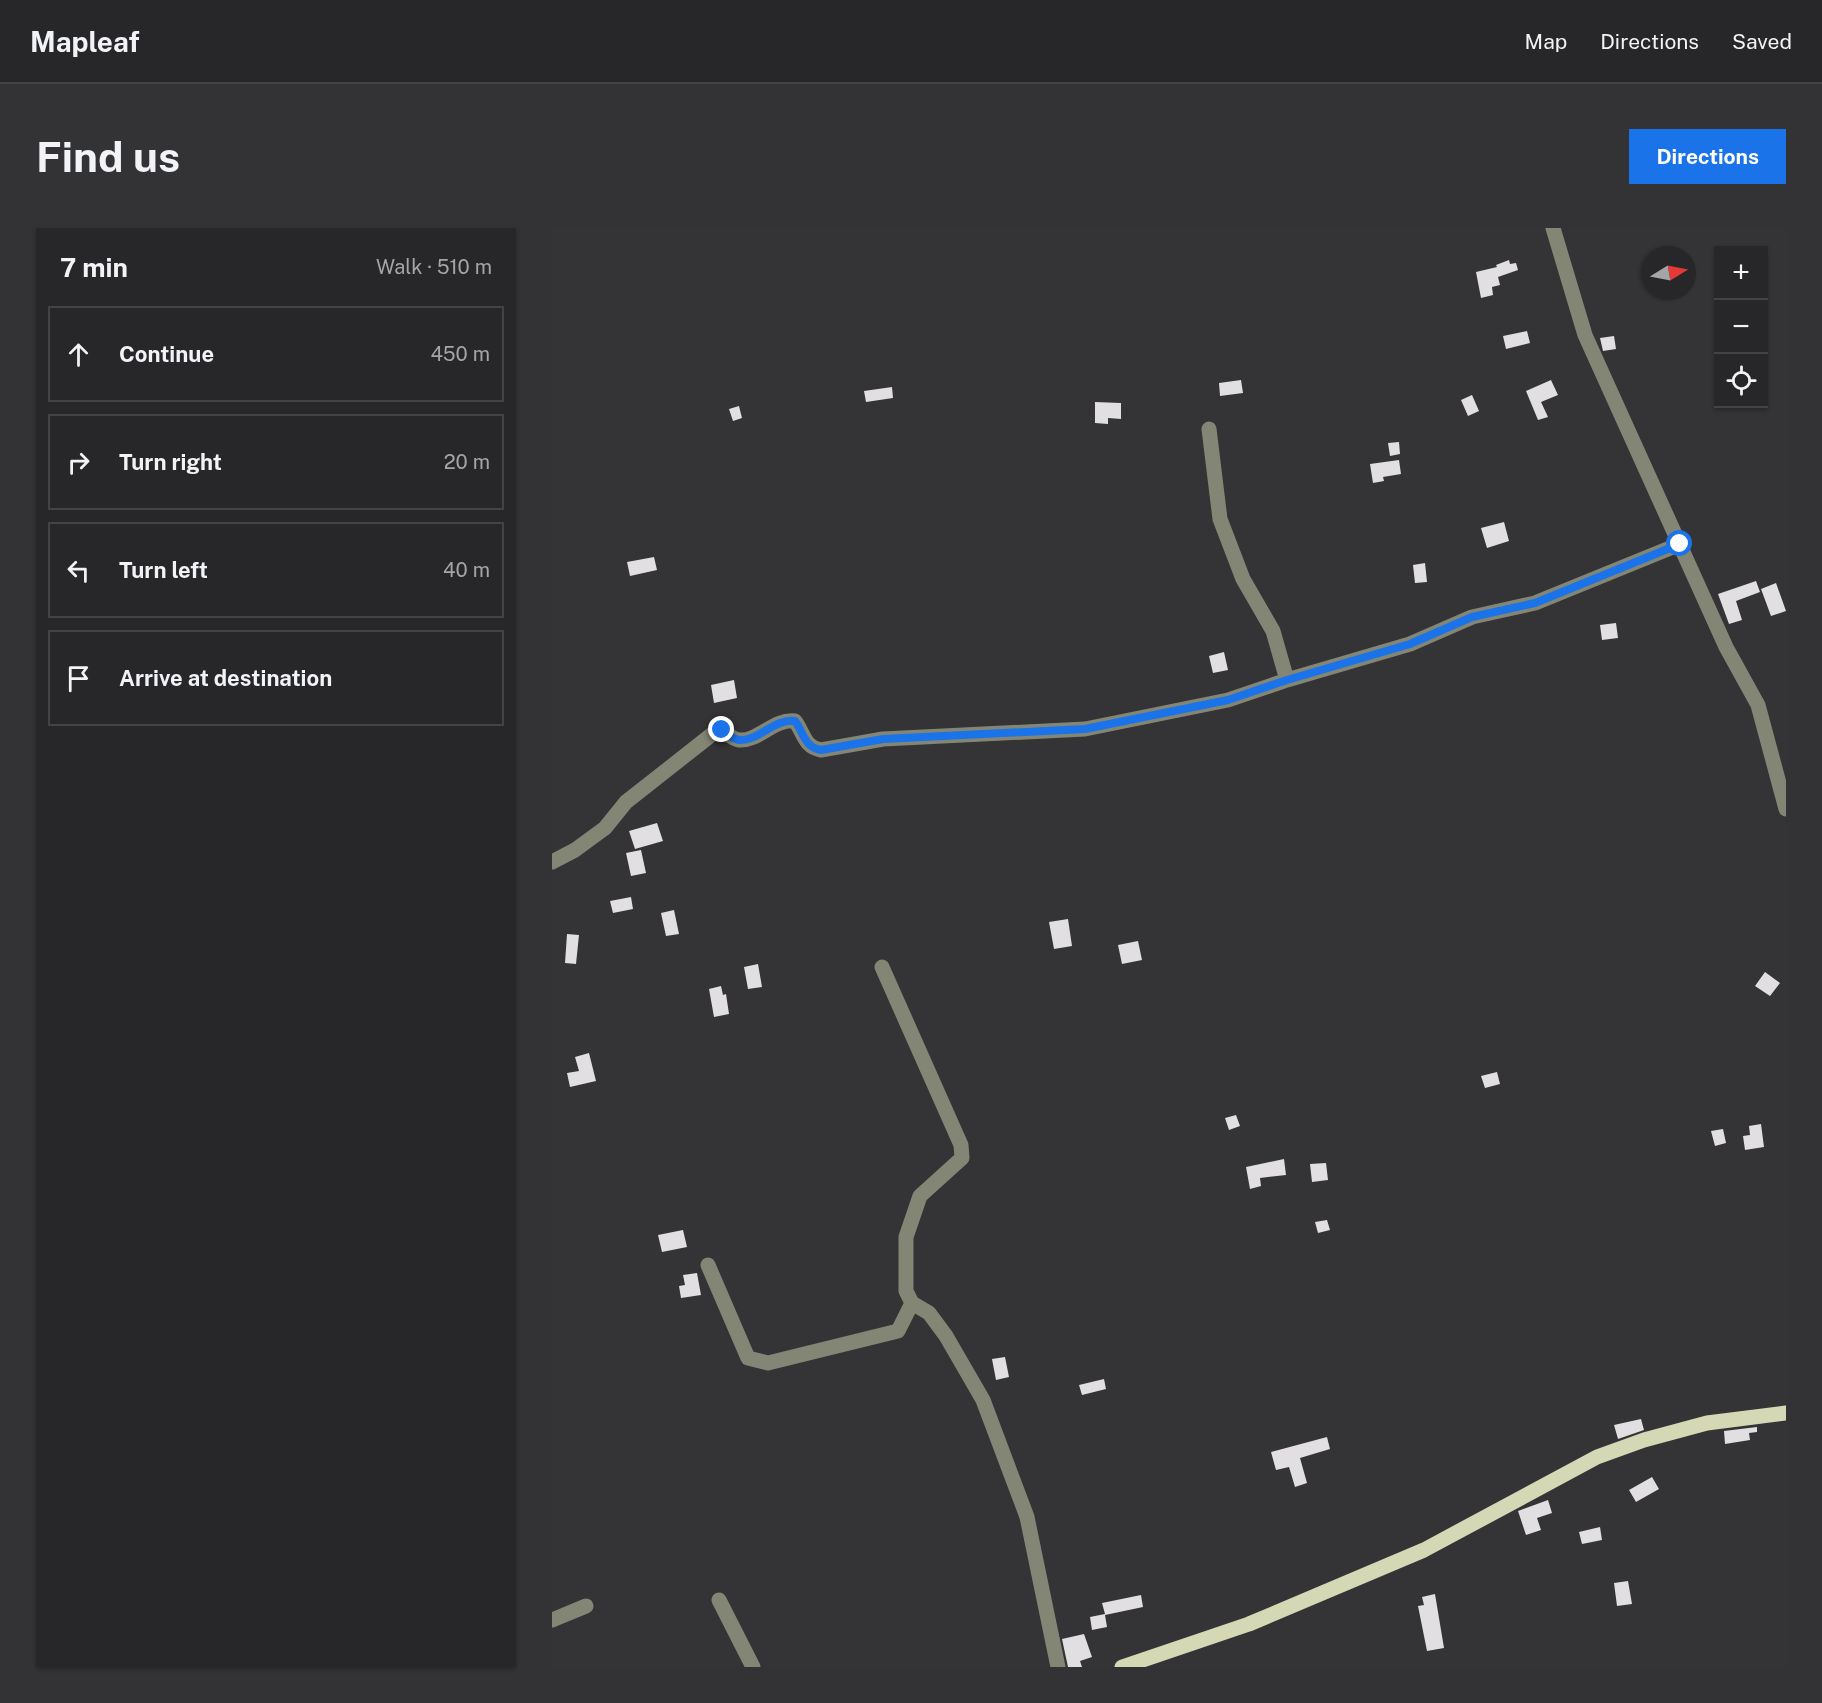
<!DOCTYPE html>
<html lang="en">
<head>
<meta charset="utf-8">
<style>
  :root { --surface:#272628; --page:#333234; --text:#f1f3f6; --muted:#a4a5a8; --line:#434345; --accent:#1a73e8 }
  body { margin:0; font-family:"Public Sans",sans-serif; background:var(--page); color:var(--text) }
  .controls { position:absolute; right:18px; top:18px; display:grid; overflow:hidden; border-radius:0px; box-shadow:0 2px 4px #0004 }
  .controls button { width:54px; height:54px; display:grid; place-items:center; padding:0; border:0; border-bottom:2px solid var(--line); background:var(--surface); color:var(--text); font:30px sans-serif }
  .compass { position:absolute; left:1090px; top:18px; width:54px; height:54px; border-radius:50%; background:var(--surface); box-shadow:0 2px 4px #0004; rotate:80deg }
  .stop { position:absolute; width:18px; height:18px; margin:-14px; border:4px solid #1a73e8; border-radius:50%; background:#fff }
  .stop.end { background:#1a73e8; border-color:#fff; box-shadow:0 2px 6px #0008 }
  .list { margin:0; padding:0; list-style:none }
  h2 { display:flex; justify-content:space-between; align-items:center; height:78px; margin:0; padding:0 24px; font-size:26px }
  h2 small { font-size:20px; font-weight:400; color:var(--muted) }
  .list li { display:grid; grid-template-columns:39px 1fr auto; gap:18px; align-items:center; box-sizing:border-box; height:96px; margin:0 12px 12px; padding:0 12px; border:2px solid var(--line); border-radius:0px }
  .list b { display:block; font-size:22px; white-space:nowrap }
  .list em { font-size:20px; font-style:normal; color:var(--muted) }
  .icon { flex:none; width:33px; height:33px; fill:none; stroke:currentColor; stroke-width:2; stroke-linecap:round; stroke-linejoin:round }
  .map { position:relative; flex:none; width:1234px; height:1439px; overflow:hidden; border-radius:0px }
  header { display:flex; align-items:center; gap:36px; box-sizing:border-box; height:84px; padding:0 30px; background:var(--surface); border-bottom:2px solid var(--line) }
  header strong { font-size:28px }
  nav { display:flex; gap:33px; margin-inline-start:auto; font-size:21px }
  .intro { display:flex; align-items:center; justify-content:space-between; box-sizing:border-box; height:144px; padding:0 36px }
  h1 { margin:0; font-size:42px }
  .button { padding:15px 27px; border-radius:0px; background:var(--accent); color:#fff; font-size:21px; font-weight:700 }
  main { display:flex; gap:36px; padding:0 36px }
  aside { flex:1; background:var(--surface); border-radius:0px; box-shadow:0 2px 4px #0004 }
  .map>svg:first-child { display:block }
  .building { fill:#e1dfe2 }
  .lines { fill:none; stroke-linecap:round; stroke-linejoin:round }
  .minor { stroke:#848675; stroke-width:15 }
  .major { stroke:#d4d8b5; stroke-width:15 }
  .route { stroke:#1a73e8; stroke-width:8 }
</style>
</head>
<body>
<header>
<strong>Mapleaf</strong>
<nav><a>Map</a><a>Directions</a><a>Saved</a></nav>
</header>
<div class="intro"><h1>Find us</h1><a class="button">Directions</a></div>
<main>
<aside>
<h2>7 min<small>Walk · 510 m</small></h2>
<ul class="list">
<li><svg class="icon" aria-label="ahead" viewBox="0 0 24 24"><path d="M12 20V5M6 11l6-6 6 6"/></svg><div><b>Continue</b></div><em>450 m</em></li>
<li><svg class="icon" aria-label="right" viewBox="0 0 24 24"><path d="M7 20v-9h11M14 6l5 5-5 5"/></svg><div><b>Turn right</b></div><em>20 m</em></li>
<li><svg class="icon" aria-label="left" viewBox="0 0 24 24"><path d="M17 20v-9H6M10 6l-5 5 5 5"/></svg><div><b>Turn left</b></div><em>40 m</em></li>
<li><svg class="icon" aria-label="arrive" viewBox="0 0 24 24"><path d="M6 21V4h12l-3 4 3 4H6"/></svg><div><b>Arrive at destination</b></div></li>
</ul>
</aside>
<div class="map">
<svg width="1234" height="1439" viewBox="0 0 1234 1439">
  <rect width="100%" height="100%" fill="#343335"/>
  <!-- building -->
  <path class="building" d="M957 32 958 36 964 35 966 42 946 49 948 57 940 59 941 67 929 70 924 44 945 39 944 37Z
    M975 103 978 115 954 121 951 108Z
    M1062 108 1064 121 1051 123 1048 110Z
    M689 152 691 165 668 168 667 155Z
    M999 152 1006 167 989 174 996 189 986 192 974 163Z
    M340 159 341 170 314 174 312 163Z
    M920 167 927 183 916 188 909 172Z
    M543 174 569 175V191L556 190V196L543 195Z
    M187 178 190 190 181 193 177 181Z
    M847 214 848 226 838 228 836 215Z
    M847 232 849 246 831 249 832 253 821 255 818 236Z
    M952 294 957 313 935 320 929 300Z
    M102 329 105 342 78 348 75 334Z
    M873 335 875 354 863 355 861 337Z
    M1204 353 1208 364 1184 373 1190 392 1177 396 1166 366Z
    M1224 355 1234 383 1219 388 1209 361Z
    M1064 395 1066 410 1050 412 1048 397Z
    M672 424 676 442 661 445 657 428Z
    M182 452 185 470 162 475 159 457Z
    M105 595 111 613 83 621 77 603Z
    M89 622 94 645 79 648 74 625Z
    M79 669 81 681 61 685 58 673Z
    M122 682 127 706 114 708 109 685Z
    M516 691 520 718 502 721 497 694Z
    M15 706 27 707 24 736 13 735Z
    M586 713 590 732 570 736 566 717Z
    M206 736 210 759 196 761 192 739Z
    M1213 744 1228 755 1218 768 1203 758Z
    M169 758 171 767 174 766 177 786 162 789 157 761Z
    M37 825 44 853 18 859 15 845 27 843 23 829Z
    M945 844 948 856 933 860 929 848Z
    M684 887 688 898 677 902 673 890Z
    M1209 896 1212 919 1193 922 1191 908 1198 907 1197 898Z
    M1171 901 1174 915 1163 918 1159 903Z
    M732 931 734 947 708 950 709 958 698 961 694 939Z
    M774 935 776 952 760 954 758 936Z
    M775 992 778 1002 766 1005 763 994Z
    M131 1002 135 1019 110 1024 106 1007Z
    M145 1045 149 1067 129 1070 127 1058 133 1057 131 1047Z
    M453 1129 457 1149 444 1152 440 1131Z
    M552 1151 554 1161 530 1167 527 1157Z
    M1089 1191 1092 1202 1066 1211 1062 1197Z
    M1205 1199V1204L1197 1205 1198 1212 1173 1216 1172 1203Z
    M775 1209 778 1221 748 1230 755 1255 743 1259 737 1239 724 1242 719 1224Z
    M1100 1249 1107 1261 1084 1274 1077 1262Z
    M996 1272 1000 1285 985 1290 989 1302 974 1307 966 1283Z
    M1048 1299 1050 1312 1030 1316 1027 1304Z
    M1076 1353 1080 1376 1065 1378 1062 1355Z
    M883 1366 892 1420 875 1423 866 1378 872 1377 870 1369Z
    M589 1367 591 1379 553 1387 555 1399 540 1402 538 1389 553 1386 550 1375Z
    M532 1406 540 1429 528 1433 530 1439H516L510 1411Z"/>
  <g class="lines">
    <!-- minor -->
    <path class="minor" d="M1001 0 1033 107 1174 419 1206 477 1234 581
      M657 201 668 291 691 351 721 403 735 452
      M0 634 23 622 53 600 74 574 163 504 170 502C175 506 181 511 187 512 206 514 222 490 243 493 252 505 252 519 269 522L331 511 533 501 676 472 735 452 858 416 920 389 983 375 1128 316
      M330 739 409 917 410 930 368 968 354 1009V1063L360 1075
      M156 1037 196 1130 216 1135 346 1103 360 1075 377 1085 394 1108 431 1172 475 1289 506 1439
      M167 1372 201 1439
      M0 1392 34 1378"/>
    <!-- major -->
    <path class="major" d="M570 1439 697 1396 872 1322 1045 1229 1092 1212 1155 1195 1234 1185"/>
  </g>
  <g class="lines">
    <!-- route -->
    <path class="route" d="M170 502C175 506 181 511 187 512 206 514 222 490 243 493 252 505 252 519 269 522L331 511 533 501 676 472 735 452 858 416 920 389 983 375 1128 316"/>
  </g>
</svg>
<div class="controls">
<button>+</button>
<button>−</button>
<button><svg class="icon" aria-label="locate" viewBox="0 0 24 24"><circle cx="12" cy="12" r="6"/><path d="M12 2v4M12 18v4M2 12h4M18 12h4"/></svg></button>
</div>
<svg class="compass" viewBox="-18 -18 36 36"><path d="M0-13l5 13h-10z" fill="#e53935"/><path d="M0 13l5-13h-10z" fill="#a4a5a8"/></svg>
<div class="stop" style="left:1128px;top:316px"></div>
<div class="stop end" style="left:170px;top:502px"></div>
</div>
</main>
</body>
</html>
